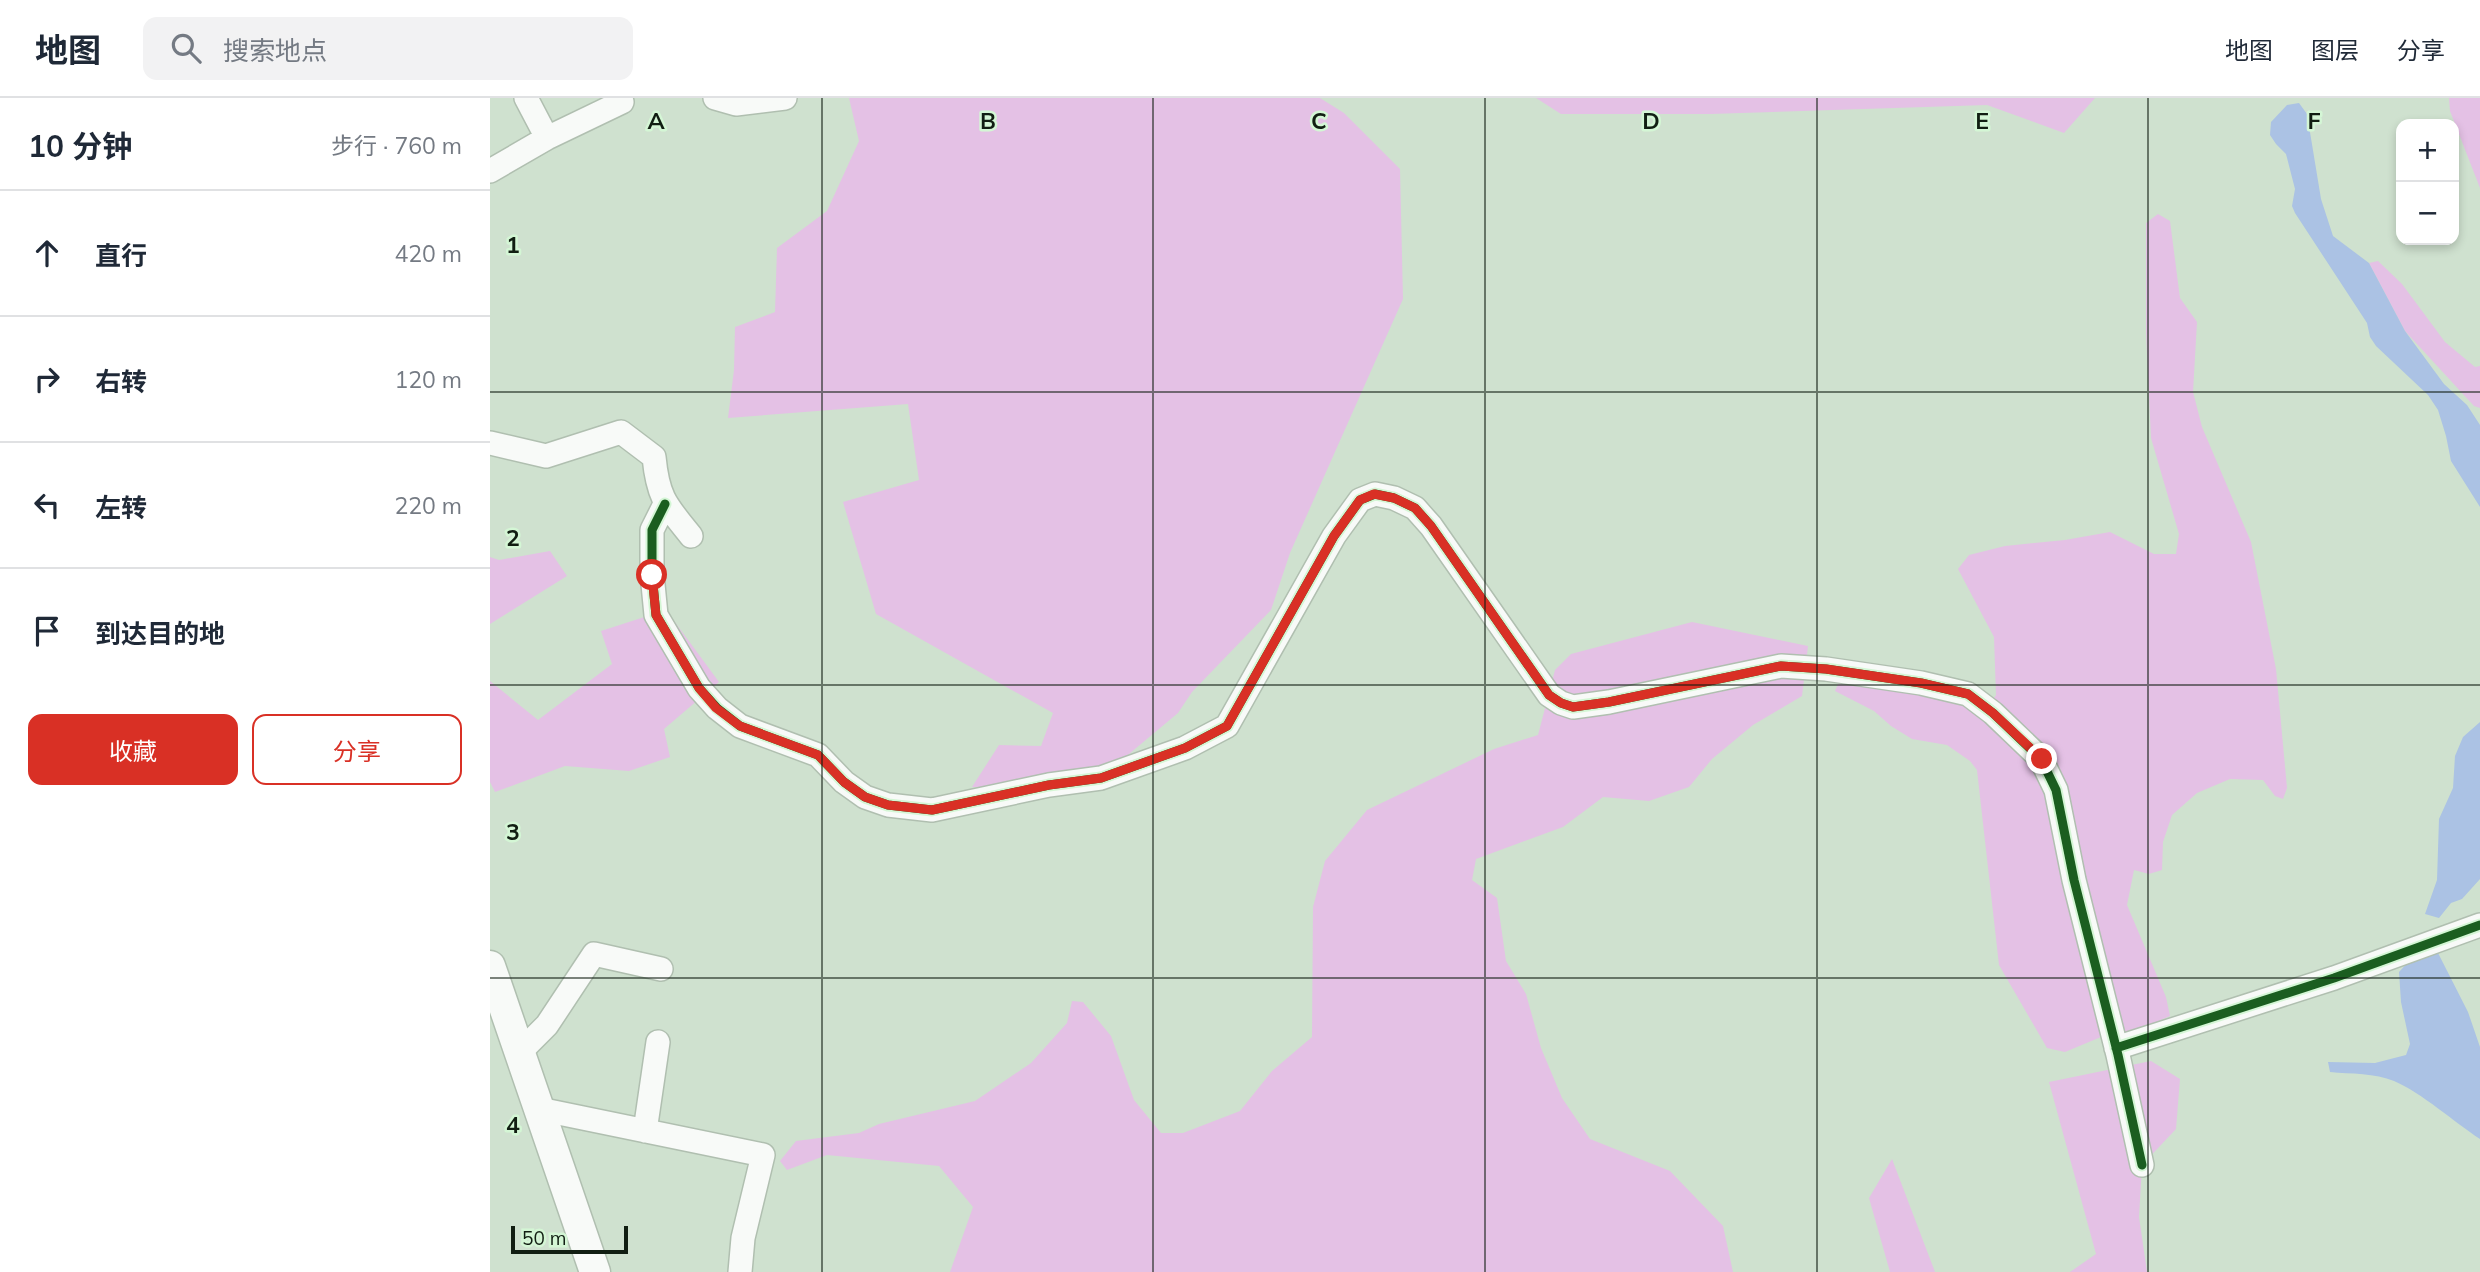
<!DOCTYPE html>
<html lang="zh">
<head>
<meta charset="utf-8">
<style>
  :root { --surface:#fff; --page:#f2f2f3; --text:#1f2937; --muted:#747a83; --line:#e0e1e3; --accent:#d93025 }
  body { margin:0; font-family:Mulish,"Noto Sans SC",sans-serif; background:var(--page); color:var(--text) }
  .controls { position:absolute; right:21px; top:21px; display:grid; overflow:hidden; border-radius:14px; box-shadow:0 4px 10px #0003 }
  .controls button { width:63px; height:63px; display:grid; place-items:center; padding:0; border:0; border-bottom:2px solid var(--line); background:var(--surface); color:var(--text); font:35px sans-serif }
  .scale { position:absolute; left:21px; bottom:18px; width:117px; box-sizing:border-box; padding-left:7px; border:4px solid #111e12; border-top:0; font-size:19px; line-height:24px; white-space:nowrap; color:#111e12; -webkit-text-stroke:5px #d4f6d5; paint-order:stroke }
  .stop { position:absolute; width:21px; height:21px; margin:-16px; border:5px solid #d93025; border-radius:50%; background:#fff }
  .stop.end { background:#d93025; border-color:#fff; box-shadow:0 2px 7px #0008 }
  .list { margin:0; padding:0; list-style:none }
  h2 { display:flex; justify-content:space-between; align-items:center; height:91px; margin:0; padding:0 28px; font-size:30px }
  h2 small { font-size:23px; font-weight:400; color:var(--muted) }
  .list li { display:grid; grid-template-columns:46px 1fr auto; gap:21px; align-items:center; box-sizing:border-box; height:126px; padding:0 28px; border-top:2px solid var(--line) }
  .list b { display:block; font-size:26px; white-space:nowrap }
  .list em { font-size:23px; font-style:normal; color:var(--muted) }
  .actions { display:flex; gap:14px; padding:21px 28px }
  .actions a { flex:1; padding:16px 0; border:2px solid var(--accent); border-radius:14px; text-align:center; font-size:24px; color:var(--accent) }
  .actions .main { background:var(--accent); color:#fff }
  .icon { flex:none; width:38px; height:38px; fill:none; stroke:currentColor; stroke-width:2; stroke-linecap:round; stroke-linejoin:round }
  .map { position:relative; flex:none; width:1990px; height:1174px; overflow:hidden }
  header { display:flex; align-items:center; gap:42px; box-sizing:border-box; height:98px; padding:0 35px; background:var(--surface); border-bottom:2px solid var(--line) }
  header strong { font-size:33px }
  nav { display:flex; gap:38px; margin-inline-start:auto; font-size:24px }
  .search { width:490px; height:63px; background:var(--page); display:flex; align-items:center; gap:18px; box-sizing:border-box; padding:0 24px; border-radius:14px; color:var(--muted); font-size:26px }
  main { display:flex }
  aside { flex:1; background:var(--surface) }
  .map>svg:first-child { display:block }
  .green { fill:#e4c1e5 }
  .water { fill:#abc2e4 }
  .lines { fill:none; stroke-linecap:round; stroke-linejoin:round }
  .minor-casing { stroke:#b0bfb0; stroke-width:26 }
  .major-casing { stroke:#b0bfb0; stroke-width:33 }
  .minor { stroke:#f8faf8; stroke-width:23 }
  .major { stroke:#f8faf8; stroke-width:30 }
  .cycleway-casing { stroke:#d4f6d5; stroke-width:13 }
  .cycleway { stroke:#1b5e20; stroke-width:9 }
  .route { stroke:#d93025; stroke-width:9 }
  .grid { fill:none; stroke:#111e12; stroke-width:2; stroke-opacity:0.55 }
  .grid-label { font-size:23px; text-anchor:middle; font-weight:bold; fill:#111e12; stroke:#d4f6d5; stroke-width:5; stroke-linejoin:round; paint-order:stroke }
</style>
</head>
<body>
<header>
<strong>地图</strong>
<div class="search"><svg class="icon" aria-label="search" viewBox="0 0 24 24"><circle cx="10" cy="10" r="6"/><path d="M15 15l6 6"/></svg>搜索地点</div>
<nav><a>地图</a><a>图层</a><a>分享</a></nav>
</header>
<main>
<aside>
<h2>10 分钟<small>步行 · 760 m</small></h2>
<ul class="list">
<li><svg class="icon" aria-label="ahead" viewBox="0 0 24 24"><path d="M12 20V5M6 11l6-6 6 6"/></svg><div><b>直行</b></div><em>420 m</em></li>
<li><svg class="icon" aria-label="right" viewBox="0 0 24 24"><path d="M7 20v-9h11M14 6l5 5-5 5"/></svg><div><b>右转</b></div><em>120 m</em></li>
<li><svg class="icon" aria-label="left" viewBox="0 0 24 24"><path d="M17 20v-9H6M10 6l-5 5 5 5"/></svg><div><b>左转</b></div><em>220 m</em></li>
<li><svg class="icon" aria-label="arrive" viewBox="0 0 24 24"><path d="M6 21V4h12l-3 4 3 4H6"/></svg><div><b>到达目的地</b></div></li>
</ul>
<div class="actions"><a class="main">收藏</a><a>分享</a></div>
</aside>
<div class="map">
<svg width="1990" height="1174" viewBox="0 0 1990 1174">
  <rect width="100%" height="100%" fill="#cfe1cf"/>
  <!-- green -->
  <path class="green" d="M359 0H830L854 15 910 71 913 201 800 455 781 512 702 594 688 615 627 666 494 689H482L509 647 551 648 563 615 386 516 353 404 429 382 418 306 238 320 244 272 245 229 285 214 287 150 337 113 369 43Z
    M1046 0H1605L1574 35 1497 7 1221 16H1071Z
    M1959 0H1990V90L1960 13Z
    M1668 116 1680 123 1690 200 1707 224 1703 294 1712 329 1761 444 1786 571 1797 690 1793 701 1785 698 1773 682 1740 681 1707 695 1682 717 1673 744 1672 772 1659 776 1644 772 1637 807 1676 899 1680 918 1652 930 1611 939 1575 954 1557 950 1509 867 1487 672 1480 663 1457 647 1422 641 1401 628 1384 613 1345 593 1350 582 1502 603 1506 597 1504 539 1468 471 1479 457 1515 448 1575 442 1620 434 1664 456H1686L1689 436 1661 340 1656 234V125Z
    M1888 163 1912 186 1955 244 1985 269 1990 268V310L1984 308 1915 233 1879 165Z
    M60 453 77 478 0 526V459L9 462Z
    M176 512 229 584 174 631 180 659 139 673 75 668 5 694 0 684V583L48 622 122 566 111 533Z
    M1202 524 1318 548 1312 598 1263 627 1222 661 1199 689 1159 703 1113 699 1073 729 986 761 982 782 1007 800 1016 863 1036 896 1051 950 1072 1000 1100 1041 1180 1073 1233 1128 1243 1174H460L483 1109 449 1068 337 1057 297 1072 290 1063 306 1043 369 1035 389 1026 485 1003 541 965 577 925 582 903 593 904 621 938 644 1002 671 1035H693L750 1013 782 973 822 939 823 809 835 763 877 712 1004 651 1048 637 1065 572 1081 556Z
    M1661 963 1690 981 1686 1031 1652 1067 1649 1119 1657 1174H1580L1606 1156 1559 984Z
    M1402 1061 1445 1174H1400L1379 1100Z"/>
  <!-- water -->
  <path class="water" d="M1809 5 1817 16 1831 101 1843 138 1879 165 1915 233 1954 286 1977 307 1990 327V409L1961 363 1956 338 1948 312 1938 297 1886 248 1880 239 1877 225 1805 115 1802 108 1805 91 1796 56 1786 46 1780 37 1781 24 1797 7Z
    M1990 624V781L1972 801 1961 805 1949 820 1935 816 1947 782 1949 721 1963 690 1965 658 1973 639Z
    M1947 853 1978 914 1990 949V1041C1964 1024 1932 995 1904 983 1885 975 1861 976 1840 974L1838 964 1885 965 1916 957 1920 946 1911 904 1909 874 1921 861Z"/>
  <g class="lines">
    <!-- minor casing -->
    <g class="minor-casing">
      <path id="minor" d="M36 0 57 40
        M225 0 246 6 295 0
        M0 73 57 40 132 4 130 0
        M0 345 56 358 131 334 164 359C168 400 176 407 201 438
        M175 406 162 432V476L166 517 209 590 227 610 250 628 328 657 354 684 375 699 398 707 442 712 559 687 611 680 695 650 737 628 844 438 870 402 885 396 904 400 925 410 941 428 1059 597 1071 605 1083 609 1119 604 1291 568 1336 571 1431 585 1478 596 1503 615 1551 661 1566 692 1584 782 1628 957 1652 1067
        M1626 950 1844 880 1990 827
        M29 955 57 927 104 856 171 871
        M49 1011 273 1057 253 1140 250 1174
        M155 1033 168 944"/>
    </g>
    <!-- major casing -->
    <g class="major-casing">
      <path id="major" d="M0 868 105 1174"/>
    </g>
    <!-- minor -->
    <use href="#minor" class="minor"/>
    <!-- major -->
    <use href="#major" class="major"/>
    <!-- cycleway casing -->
    <g class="cycleway-casing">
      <path id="cycleway" d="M175 406 162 432V476L166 517 209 590 227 610 250 628 328 657 354 684 375 699 398 707 442 712 559 687 611 680 695 650 737 628 844 438 870 402 885 396 904 400 925 410 941 428 1059 597 1071 605 1083 609 1119 604 1291 568 1336 571 1431 585 1478 596 1503 615 1551 661 1566 692 1584 782 1628 957 1652 1067
        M1626 950 1844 880 1990 827"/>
    </g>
    <!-- cycleway -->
    <use href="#cycleway" class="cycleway"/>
  </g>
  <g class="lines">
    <!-- route -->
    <path class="route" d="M162 477 166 517 209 590 226 610 250 628 328 657 354 684 375 699 398 707 442 712 559 687 611 680 695 650 737 628 844 438 870 402 884 396 904 400 925 410 941 428 1059 597 1071 605 1083 609 1119 604 1291 568 1336 571 1431 585 1478 596 1503 615 1552 661"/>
  </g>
  <!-- grid -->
  <path class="grid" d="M332 0V1174M663 0V1174M995 0V1174M1327 0V1174M1658 0V1174M0 294H1990M0 587H1990M0 880H1990"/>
  <g class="grid-label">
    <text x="166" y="31">A</text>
    <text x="498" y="31">B</text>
    <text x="829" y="31">C</text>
    <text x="1161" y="31">D</text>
    <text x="1492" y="31">E</text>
    <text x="1824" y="31">F</text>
    <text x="23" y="155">1</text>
    <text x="23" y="448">2</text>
    <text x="23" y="742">3</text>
    <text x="23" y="1035">4</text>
  </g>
</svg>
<div class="controls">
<button>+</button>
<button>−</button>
</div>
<div class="scale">50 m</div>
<div class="stop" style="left:162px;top:477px"></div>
<div class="stop end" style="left:1552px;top:661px"></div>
</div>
</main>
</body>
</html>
